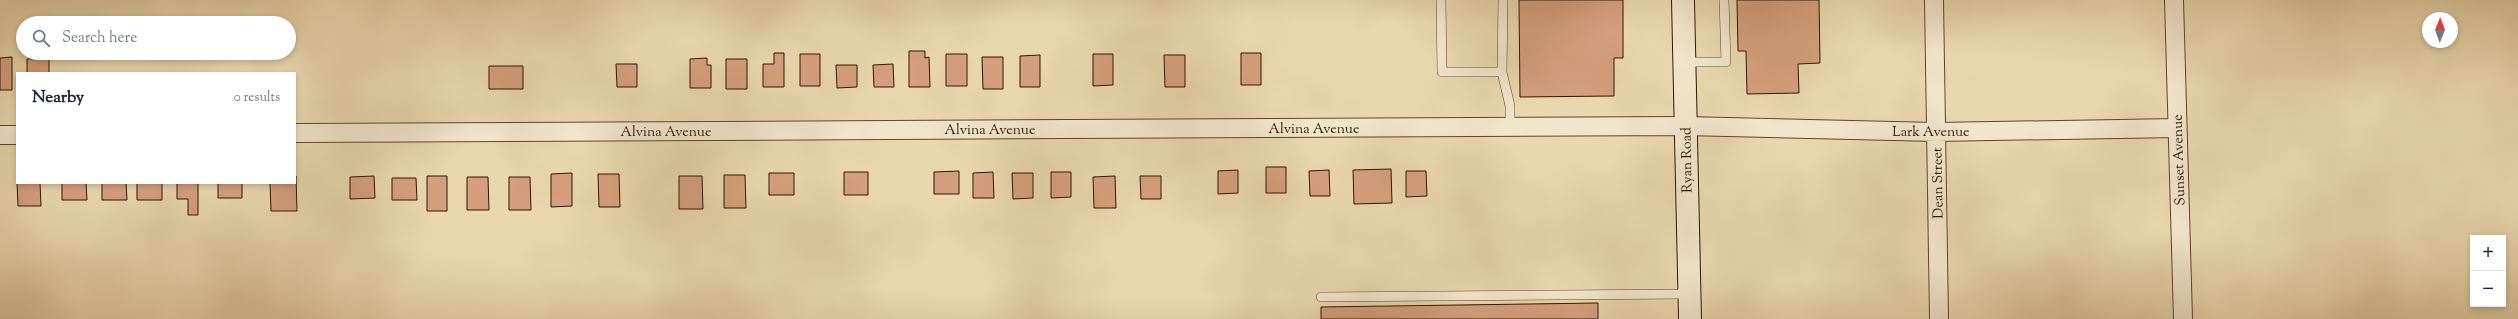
<!DOCTYPE html>
<html lang="en">
<head>
<meta charset="utf-8">
<style>
  :root { --surface:#fff; --page:#f2f2f3; --text:#1f2937; --muted:#747a83; --line:#e0e1e3 }
  body { margin:0; font-family:"Sorts Mill Goudy",serif; background:var(--page); color:var(--text) }
  .controls { position:absolute; right:12px; bottom:12px; display:grid; overflow:hidden; border-radius:0px; box-shadow:0 2px 6px #0003 }
  .controls button { width:36px; height:36px; display:grid; place-items:center; padding:0; border:0; border-bottom:1px solid var(--line); background:var(--surface); color:var(--text); font:20px sans-serif }
  .compass { position:absolute; left:2422px; top:12px; width:36px; height:36px; border-radius:50%; background:var(--surface); box-shadow:0 2px 6px #0003; rotate:1deg }
  .list { margin:0; padding:0; list-style:none }
  h2 { display:flex; justify-content:space-between; align-items:center; height:52px; margin:0; padding:0 16px; font-size:17px }
  h2 small { font-size:13px; font-weight:400; color:var(--muted) }
  .icon { flex:none; width:22px; height:22px; fill:none; stroke:currentColor; stroke-width:2; stroke-linecap:round; stroke-linejoin:round }
  .map { position:relative; flex:none; width:2518px; height:319px; overflow:hidden }
  .search { position:absolute; background:var(--surface); box-shadow:0 2px 6px #0003; left:16px; top:16px; width:280px; height:44px; display:flex; align-items:center; gap:10px; box-sizing:border-box; padding:0 14px; border-radius:22px; color:var(--muted); font-size:15px }
  .panel { position:absolute; background:var(--surface); box-shadow:0 2px 6px #0003; left:16px; top:72px; width:280px; height:112px; border-radius:0px }
  .map>svg:first-child { display:block }
  .building { fill:#d49f7e; stroke:#311700 }
  .lines { fill:none; stroke-linecap:round; stroke-linejoin:round }
  .lane-casing { stroke:#5f472b; stroke-width:10 }
  .street-casing { stroke:#5f472b; stroke-width:20 }
  .secondary-casing { stroke:#311700; stroke-width:24 }
  .lane { stroke:#f1e5ca; stroke-width:9 }
  .street { stroke:#f1e5ca; stroke-width:18 }
  .secondary { stroke:#f1e5ca; stroke-width:22 }
  .labels { text-anchor:middle; stroke-width:3.5; stroke-linejoin:round; paint-order:stroke }
  .street-label { font-size:14px; fill:#311700; stroke:#f1e5ca }
</style>
</head>
<body>
<div class="map">
<svg width="2518" height="319" viewBox="0 0 2518 319">
  <rect width="100%" height="100%" fill="#e9d7ad"/>
  <filter id="stains"><feTurbulence type="fractalNoise" baseFrequency=".005" numOctaves="4"/><feColorMatrix values="0 0 0 0 .2 0 0 0 0 .09 0 0 0 0 .02 0 0 0 .5 -.17"/></filter>
  <radialGradient id="worn" r=".72"><stop offset=".6" stop-color="#630" stop-opacity="0"/><stop offset="1" stop-color="#630" stop-opacity=".3"/></radialGradient>
  <!-- building -->
  <path class="building" d="M1519 0H1623V58H1614V96L1520 97Z
    M1737 0H1819L1820 63 1798 64 1799 93 1747 94 1746 51H1738Z
    M909 51H925V58L929 57 930 87H909Z
    M774 53H784V87H763V64H774Z
    M1241 53H1261V85H1241Z
    M800 54H820V86H800Z
    M946 54H967V86H946Z
    M1093 54H1113V85L1093 86Z
    M1040 55V87H1020V56Z
    M1164 55H1185V87H1165Z
    M12 57V90H0V58Z
    M982 57H1003V89H983Z
    M49 58V73H27V59Z
    M707 58V65H711V88H690V59Z
    M726 59H747V89H726Z
    M616 64H637V87H617Z
    M893 64 894 87H874L873 65Z
    M836 65H857V87L837 88Z
    M489 66H523V89H489Z
    M1266 167H1286V193H1266Z
    M1391 169 1392 203 1354 204 1353 170Z
    M1238 170V193L1218 194V171Z
    M1329 170 1330 196H1310L1309 171Z
    M959 171V194H934V172Z
    M1406 171H1426L1427 196 1406 197Z
    M844 172H868V195H844Z
    M993 172 994 198H973V173Z
    M1051 172H1071V197L1051 198Z
    M572 173V206L551 207V174Z
    M769 173H794V195H769Z
    M1012 173H1033V198L1013 199Z
    M598 174H619L620 207H599Z
    M724 175H745L746 208H724Z
    M296 176 297 211H271L270 183H295Z
    M374 176 375 198 350 199V177Z
    M427 176H447V211H427Z
    M679 176H702L703 209H679Z
    M1115 176 1116 208H1094L1093 177Z
    M1140 176H1161V199H1141Z
    M467 177H488L489 210H467Z
    M509 177H530L531 210H509Z
    M392 178H416L417 200H392Z
    M17 183H40L41 206H18Z
    M62 183H86L87 200H62Z
    M102 183H126L127 200H102Z
    M137 183H162V200H137Z
    M177 183H198V215H188V199H177Z
    M218 183H242V198H218Z
    M1598 303V319H1321V307Z"/>
  <g class="lines">
    <!-- lane casing -->
    <g class="lane-casing">
      <path id="lane" d="M1441 0 1442 72H1502
        M1503 0 1502 72 1510 106V127
        M1684 62H1726L1724 0
        M1321 297 1689 294"/>
    </g>
    <!-- street casing -->
    <g class="street-casing">
      <path id="street" d="M1934 0 1939 319
        M2174 0 2183 319
        M295 133 1685 126 1936 132 2177 128
        M0 135H17"/>
    </g>
    <!-- secondary casing -->
    <g class="secondary-casing">
      <path id="secondary" d="M1683 0 1690 319"/>
    </g>
    <!-- lane -->
    <use href="#lane" class="lane"/>
    <!-- street -->
    <use href="#street" class="street"/>
    <!-- secondary -->
    <use href="#secondary" class="secondary"/>
  </g>
  <g class="labels">
    <!-- street labels -->
    <g class="street-label">
      <text x="1314" y="133">Alvina Avenue</text>
      <text x="990" y="134">Alvina Avenue</text>
      <text x="666" y="136">Alvina Avenue</text>
      <text x="1931" y="136">Lark Avenue</text>
      <text transform="translate(1686 160) rotate(-91)" y="5">Ryan Road</text>
      <text transform="translate(2178 160) rotate(-92)" y="5">Sunset Avenue</text>
      <text transform="translate(1937 183) rotate(-91)" y="5">Dean Street</text>
    </g>
  </g>
  <rect width="100%" height="100%" filter="url(#stains)"/>
  <rect width="100%" height="100%" fill="url(#worn)"/>
</svg>
<div class="controls">
<button>+</button>
<button>−</button>
</div>
<svg class="compass" viewBox="-18 -18 36 36"><path d="M0-13l5 13h-10z" fill="#e53935"/><path d="M0 13l5-13h-10z" fill="#747a83"/></svg>
<div class="search"><svg class="icon" aria-label="search" viewBox="0 0 24 24"><circle cx="10" cy="10" r="6"/><path d="M15 15l6 6"/></svg>Search here</div>
<section class="panel">
<h2>Nearby<small>0 results</small></h2>
<ul class="list">
</ul>
</section>
</div>
</body>
</html>
